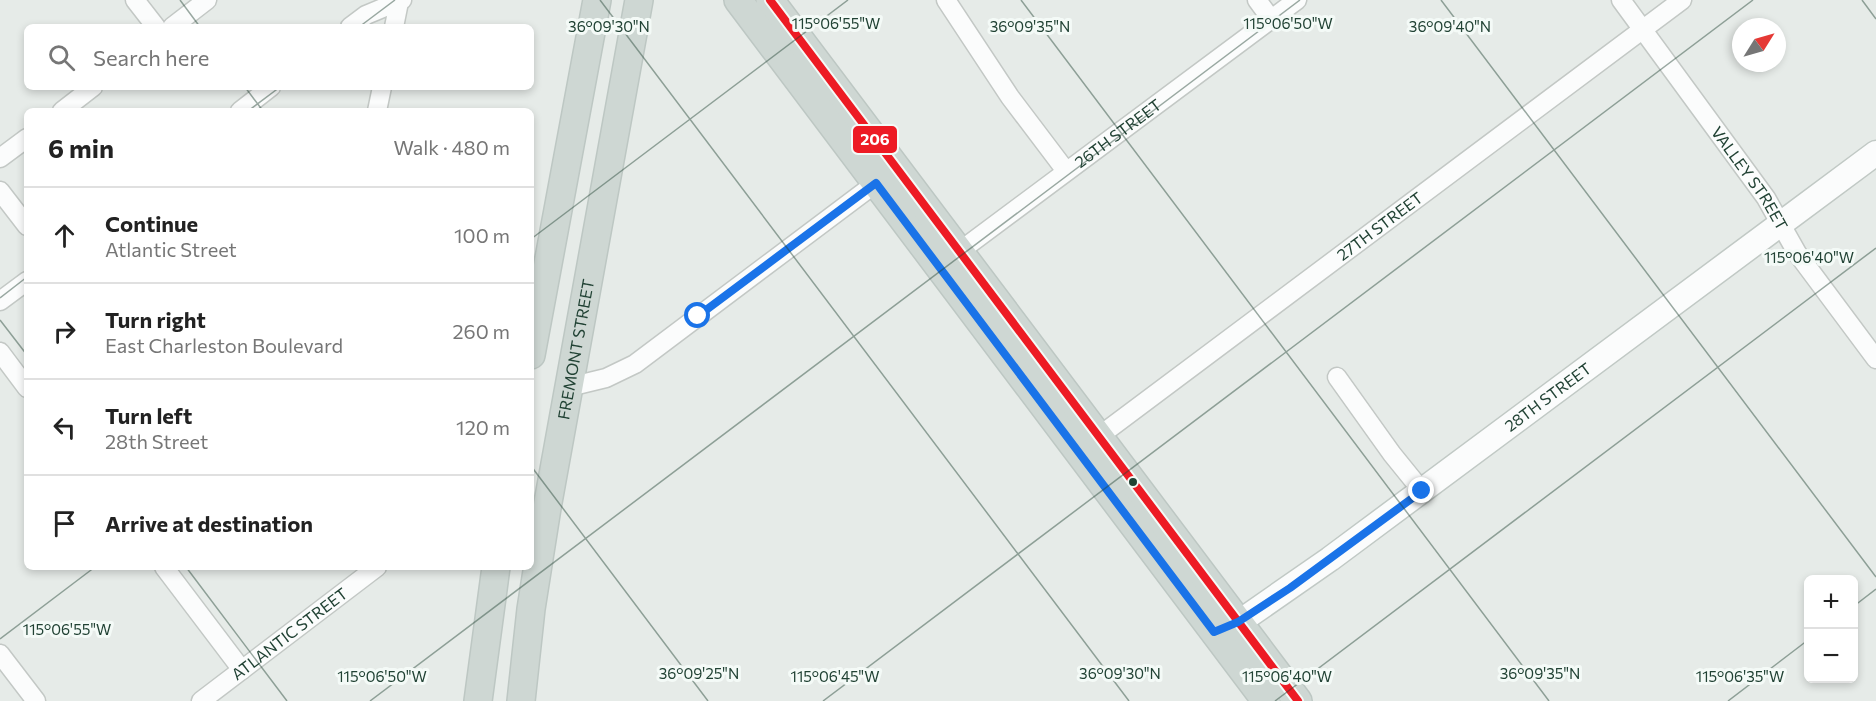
<!DOCTYPE html>
<html lang="en">
<head>
<meta charset="utf-8">
<style>
  :root { --surface:#fff; --page:#f6f6f6; --text:#222; --muted:#767676; --line:#e0e0e0 }
  body { margin:0; font-family:Commissioner,sans-serif; background:var(--page); color:var(--text) }
  .controls { position:absolute; right:18px; bottom:18px; display:grid; overflow:hidden; border-radius:9px; box-shadow:0 3px 9px #0003 }
  .controls button { width:54px; height:54px; display:grid; place-items:center; padding:0; border:0; border-bottom:2px solid var(--line); background:var(--surface); color:var(--text); font:30px sans-serif }
  .compass { position:absolute; left:1732px; top:18px; width:54px; height:54px; border-radius:50%; background:var(--surface); box-shadow:0 3px 9px #0003; rotate:53deg }
  .stop { position:absolute; width:18px; height:18px; margin:-14px; border:4px solid #1a73e8; border-radius:50%; background:#fff }
  .stop.end { background:#1a73e8; border-color:#fff; box-shadow:0 2px 6px #0008 }
  .list { margin:0; padding:0; list-style:none }
  h2 { display:flex; justify-content:space-between; align-items:center; height:78px; margin:0; padding:0 24px; font-size:26px }
  h2 small { font-size:20px; font-weight:400; color:var(--muted) }
  .list li { display:grid; grid-template-columns:39px 1fr auto; gap:18px; align-items:center; box-sizing:border-box; height:96px; padding:0 24px; border-top:2px solid var(--line) }
  .list b { display:block; font-size:22px; white-space:nowrap }
  .list p { margin:0; font-size:20px; white-space:nowrap; color:var(--muted) }
  .list em { font-size:20px; font-style:normal; color:var(--muted) }
  .icon { flex:none; width:33px; height:33px; fill:none; stroke:currentColor; stroke-width:2; stroke-linecap:round; stroke-linejoin:round }
  .map { position:relative; flex:none; width:1876px; height:701px; overflow:hidden }
  .search { position:absolute; background:var(--surface); box-shadow:0 3px 9px #0003; left:24px; top:24px; width:510px; height:66px; display:flex; align-items:center; gap:15px; box-sizing:border-box; padding:0 21px; border-radius:9px; color:var(--muted); font-size:22px }
  .panel { position:absolute; background:var(--surface); box-shadow:0 3px 9px #0003; left:24px; top:108px; width:510px; height:462px; border-radius:9px }
  .map>svg:first-child { display:block }
  .lines { fill:none; stroke-linecap:round; stroke-linejoin:round }
  .street-casing { stroke:#c3c8c5; stroke-width:21 }
  .secondary-casing { stroke:#c1c9c5; stroke-width:27 }
  .primary-casing { stroke:#bdc7c3; stroke-width:30 }
  .street { stroke:#fbfcfc; stroke-width:18 }
  .secondary { stroke:#fbfcfc; stroke-width:24 }
  .primary { stroke:#ced7d3; stroke-width:27 }
  .bus-1-casing { stroke:#f4faf7; stroke-width:12 }
  .bus-1 { stroke:#ed1b24; stroke-width:8 }
  .route { stroke:#1a73e8; stroke-width:8 }
  .ticks { fill:none; stroke:#214234; stroke-width:1.5; stroke-opacity:0.45 }
  .bus-dot { fill:#214234; stroke:#f4faf7; stroke-width:2 }
  .labels { text-anchor:middle; stroke-width:6; stroke-linejoin:round; paint-order:stroke }
  .street-label { font-size:16px; fill:#214234; stroke:#f4faf7 }
  .ticks-label { font-size:15px; text-anchor:middle; fill:#214234; stroke:#f4faf7; stroke-width:6; stroke-linejoin:round; paint-order:stroke }
  .line-badge { stroke:#f4faf7; stroke-width:2 }
  .badge-label { font-size:16px; text-anchor:middle; font-weight:bold; fill:#fff }
</style>
</head>
<body>
<div class="map">
<svg width="1876" height="701" viewBox="0 0 1876 701">
  <rect width="100%" height="100%" fill="#e6ebe8"/>
  <g class="lines">
    <!-- street casing -->
    <g class="street-casing">
      <g id="street">
        <path d="M135 0 156 27"/>
        <path d="M946 0 1010 97 1066 171"/>
        <path d="M1257 0 1271 19"/>
        <path id="s1" d="M1621 0 1766 198 1797 253 1876 359"/>
        <path d="M172 27 207 0"/>
        <path d="M350 27 366 15 402 0"/>
        <path d="M394 27 399 2"/>
        <path d="M62 111 93 87"/>
        <path d="M240 111 271 87"/>
        <path d="M377 111 382 87"/>
        <path d="M0 158 27 138"/>
        <path d="M0 191 27 226"/>
        <path id="s2" d="M952 257 1297 0"/>
        <path d="M0 301 27 281"/>
        <path d="M0 352 27 388"/>
        <path d="M1337 377 1392 454 1422 491"/>
        <path d="M569 387 606 378 635 364 876 183"/>
        <path id="s3" d="M1090 443 1682 0"/>
        <path d="M164 567 242 670"/>
        <path d="M0 654 36 701"/>
        <path id="s4" d="M201 701 377 567"/>
      </g>
    </g>
    <!-- secondary casing -->
    <g class="secondary-casing">
      <g id="secondary">
        <path id="s5" d="M1221 630 1238 623 1330 559 1876 153"/>
      </g>
    </g>
    <!-- primary casing -->
    <g class="primary-casing">
      <g id="primary">
        <path d="M738 0 1266 701"/>
        <path d="M770 0 1298 701"/>
        <path d="M531 355 597 0"/>
        <path d="M478 701 496 567"/>
        <path id="s6" d="M521 701 531 609 547 508 639 0"/>
      </g>
    </g>
    <!-- street -->
    <use href="#street" class="street"/>
    <!-- secondary -->
    <use href="#secondary" class="secondary"/>
    <!-- primary -->
    <use href="#primary" class="primary"/>
    <!-- bus-1 casing -->
    <g class="bus-1-casing">
      <path id="bus-1" d="M770 0 1298 701"/>
    </g>
    <!-- bus-1 -->
    <use href="#bus-1" class="bus-1"/>
  </g>
  <g class="lines">
    <!-- route -->
    <path class="route" d="M698 316 876 183 1214 632 1238 622 1290 588 1422 491"/>
  </g>
  <!-- ticks -->
  <path class="ticks" d="M180 0 200 27M600 0 1129 701M1021 0 1549 701M1441 0 1876 577M1862 0 1876 19M359 27 395 0M245 87 263 111M248 111 280 87M531 239 848 0M0 298 27 277M0 320 27 355M531 466 708 701M186 567 287 701M1854 606 1876 589M0 639 95 567M370 701 1300 0M823 701 1753 0M1275 701 1876 248M1728 701 1808 640"/>
  <!-- markers -->
  <circle class="bus-dot" cx="1133" cy="482" r="5"/>
  <g class="labels">
    <!-- street labels -->
    <g class="street-label">
      <text dy="6" stroke="none"><textPath href="#s2" startOffset="207">26TH STREET</textPath></text>
      <text dy="6" stroke="none"><textPath href="#s1" startOffset="220">VALLEY STREET</textPath></text>
      <text dy="6" stroke="none"><textPath href="#s3" startOffset="362">27TH STREET</textPath></text>
      <text dy="6" stroke="none"><textPath href="#s6" startOffset="356">FREMONT STREET</textPath></text>
      <text dy="6" stroke="none"><textPath href="#s5" startOffset="402">28TH STREET</textPath></text>
      <text dy="6" stroke="none"><textPath href="#s4" startOffset="111">ATLANTIC STREET</textPath></text>
    </g>
  </g>
  <g class="ticks-label">
    <text x="836" y="29">115°06'55"W</text>
    <text x="1288" y="29">115°06'50"W</text>
    <text x="609" y="32">36°09'30"N</text>
    <text x="1030" y="32">36°09'35"N</text>
    <text x="1450" y="32">36°09'40"N</text>
    <text x="1809" y="263">115°06'40"W</text>
    <text x="67" y="635">115°06'55"W</text>
    <text x="699" y="679">36°09'25"N</text>
    <text x="1120" y="679">36°09'30"N</text>
    <text x="1540" y="679">36°09'35"N</text>
    <text x="382" y="682">115°06'50"W</text>
    <text x="835" y="682">115°06'45"W</text>
    <text x="1287" y="682">115°06'40"W</text>
    <text x="1740" y="682">115°06'35"W</text>
  </g>
  <rect class="line-badge" x="852" y="125" width="46" height="29" rx="6" fill="#ed1b24"/>
  <g class="badge-label">
    <text x="875" y="145">206</text>
  </g>
</svg>
<div class="controls">
<button>+</button>
<button>−</button>
</div>
<svg class="compass" viewBox="-18 -18 36 36"><path d="M0-13l5 13h-10z" fill="#e53935"/><path d="M0 13l5-13h-10z" fill="#767676"/></svg>
<div class="stop" style="left:698px;top:316px"></div>
<div class="stop end" style="left:1422px;top:491px"></div>
<div class="search"><svg class="icon" aria-label="search" viewBox="0 0 24 24"><circle cx="10" cy="10" r="6"/><path d="M15 15l6 6"/></svg>Search here</div>
<section class="panel">
<h2>6 min<small>Walk · 480 m</small></h2>
<ul class="list">
<li><svg class="icon" aria-label="ahead" viewBox="0 0 24 24"><path d="M12 20V5M6 11l6-6 6 6"/></svg><div><b>Continue</b><p>Atlantic Street</p></div><em>100 m</em></li>
<li><svg class="icon" aria-label="right" viewBox="0 0 24 24"><path d="M7 20v-9h11M14 6l5 5-5 5"/></svg><div><b>Turn right</b><p>East Charleston Boulevard</p></div><em>260 m</em></li>
<li><svg class="icon" aria-label="left" viewBox="0 0 24 24"><path d="M17 20v-9H6M10 6l-5 5 5 5"/></svg><div><b>Turn left</b><p>28th Street</p></div><em>120 m</em></li>
<li><svg class="icon" aria-label="arrive" viewBox="0 0 24 24"><path d="M6 21V4h12l-3 4 3 4H6"/></svg><div><b>Arrive at destination</b></div></li>
</ul>
</section>
</div>
</body>
</html>
